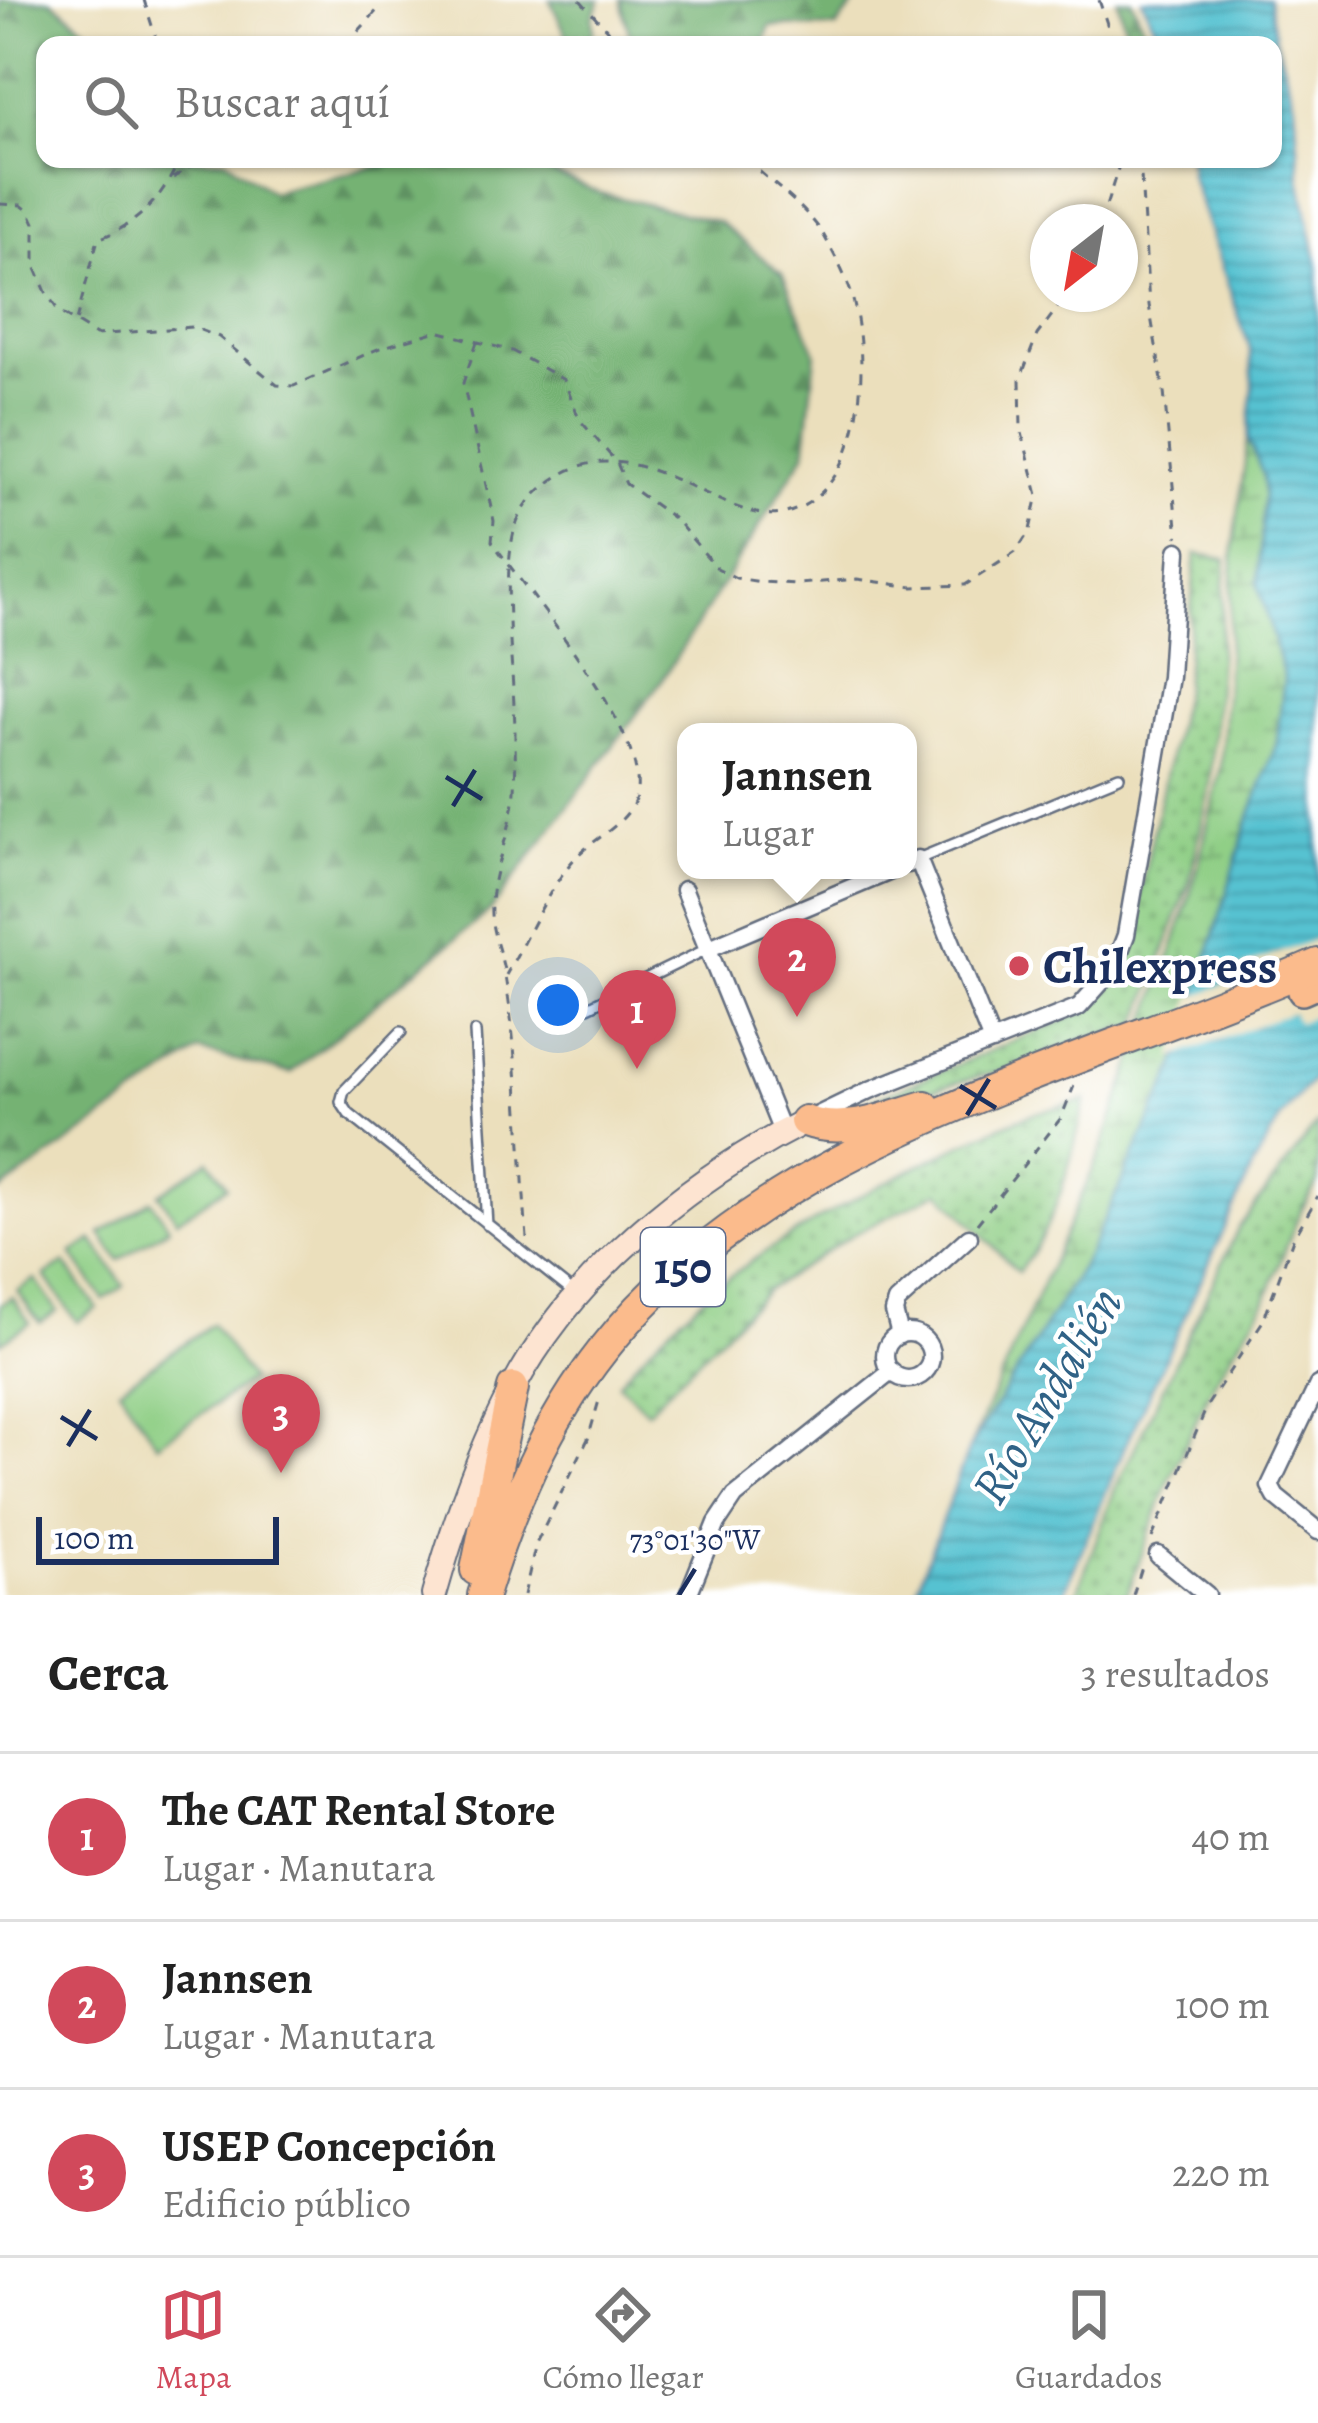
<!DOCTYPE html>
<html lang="es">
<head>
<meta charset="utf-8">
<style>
  :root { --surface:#fff; --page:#f6f6f6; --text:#222; --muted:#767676; --line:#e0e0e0; --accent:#d1495b }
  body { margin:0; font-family:Alegreya,serif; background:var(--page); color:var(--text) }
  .compass { position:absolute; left:1030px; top:204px; width:108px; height:108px; border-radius:50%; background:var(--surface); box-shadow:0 3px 9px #0004; rotate:211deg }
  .scale { position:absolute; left:36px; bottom:30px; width:243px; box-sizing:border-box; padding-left:12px; border:6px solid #1b2f5e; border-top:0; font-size:33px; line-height:42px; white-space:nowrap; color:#1b2f5e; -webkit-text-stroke:9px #fff; paint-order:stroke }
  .you { position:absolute; left:558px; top:1005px; width:42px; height:42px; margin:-30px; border:9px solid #fff; border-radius:50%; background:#1a73e8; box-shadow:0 0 0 18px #1a73e833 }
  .badge { display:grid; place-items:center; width:78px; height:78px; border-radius:50%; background:var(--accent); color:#fff; font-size:39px; font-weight:700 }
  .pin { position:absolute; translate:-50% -99px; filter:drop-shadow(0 3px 6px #0008) }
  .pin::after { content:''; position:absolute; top:63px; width:42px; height:36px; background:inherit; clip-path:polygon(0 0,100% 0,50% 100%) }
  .popup { position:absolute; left:677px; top:723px; width:240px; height:156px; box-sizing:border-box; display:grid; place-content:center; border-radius:24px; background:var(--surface); filter:drop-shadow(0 3px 9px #0005); font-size:39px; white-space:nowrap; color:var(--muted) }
  .popup b { font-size:45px; color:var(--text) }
  .popup::after { content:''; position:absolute; left:50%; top:100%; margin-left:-24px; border:24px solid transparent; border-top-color:var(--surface) }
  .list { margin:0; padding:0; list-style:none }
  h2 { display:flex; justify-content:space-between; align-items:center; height:156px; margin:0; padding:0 48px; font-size:51px }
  h2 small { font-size:39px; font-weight:400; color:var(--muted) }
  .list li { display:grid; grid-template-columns:78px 1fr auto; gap:36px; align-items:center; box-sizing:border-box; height:168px; padding:0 48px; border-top:3px solid var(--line) }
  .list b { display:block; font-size:45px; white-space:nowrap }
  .list p { margin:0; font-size:39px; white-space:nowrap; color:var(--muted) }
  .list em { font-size:39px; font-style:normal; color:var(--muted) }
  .icon { flex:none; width:66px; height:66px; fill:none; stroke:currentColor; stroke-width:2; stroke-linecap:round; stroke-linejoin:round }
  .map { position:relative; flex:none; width:1318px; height:1595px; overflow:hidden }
  .search { position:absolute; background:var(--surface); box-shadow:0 3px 9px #0004; left:36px; right:36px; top:36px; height:132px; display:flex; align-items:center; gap:30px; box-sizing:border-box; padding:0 42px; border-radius:24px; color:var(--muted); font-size:45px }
  .sheet { height:660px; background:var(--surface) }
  nav { display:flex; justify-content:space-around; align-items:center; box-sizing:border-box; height:168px; border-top:3px solid var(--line); background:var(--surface); font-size:33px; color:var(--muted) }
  nav a { display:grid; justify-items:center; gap:6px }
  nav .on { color:var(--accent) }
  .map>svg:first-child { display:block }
  .grass { fill:url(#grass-dots); stroke:#567f72; stroke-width:3 }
  .forest { fill:url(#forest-firs); stroke:#487068; stroke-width:3 }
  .wetland { fill:url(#wetland-marsh); stroke:#567f72; stroke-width:3 }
  .pitch { fill:#90cf86; stroke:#567f72; stroke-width:3 }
  .water { fill:url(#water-rules); stroke:#397898; stroke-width:3 }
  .pier { fill:#ebdfbc }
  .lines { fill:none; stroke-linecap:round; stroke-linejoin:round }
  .lane-casing { stroke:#646d7f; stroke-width:14 }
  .street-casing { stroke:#646d7f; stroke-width:21 }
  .secondary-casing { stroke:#646d7f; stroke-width:28 }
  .primary-casing { stroke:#646d7f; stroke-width:32 }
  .highway-casing { stroke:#646d7f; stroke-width:34 }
  .path { stroke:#646d7f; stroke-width:3; stroke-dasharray:9 9; stroke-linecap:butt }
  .lane { stroke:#fff; stroke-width:9 }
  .street { stroke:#fff; stroke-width:16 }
  .secondary { stroke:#fde4d1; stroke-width:24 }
  .primary { stroke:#fbbb8c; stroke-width:27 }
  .highway { stroke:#fbbb8c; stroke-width:30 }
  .ticks { fill:none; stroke:#1b2f5e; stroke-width:4.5 }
  .poi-dot { fill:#d1495b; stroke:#fff; stroke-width:4.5 }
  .labels { text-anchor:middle; stroke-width:9; stroke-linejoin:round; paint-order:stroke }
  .shield { fill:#fff; stroke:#5f6d8e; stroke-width:3 }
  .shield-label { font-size:45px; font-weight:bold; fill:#1b2f5e }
  .poi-label { font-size:48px; font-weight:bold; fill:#1b2f5e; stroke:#fff; text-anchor:start }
  .water-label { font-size:51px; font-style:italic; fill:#306286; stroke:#fff }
  .ticks-label { font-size:30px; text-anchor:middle; fill:#1b2f5e; stroke:#fff; stroke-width:9; stroke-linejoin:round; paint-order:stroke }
</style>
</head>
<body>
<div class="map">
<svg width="1318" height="1595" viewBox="0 0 1318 1595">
  <defs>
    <pattern id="grass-dots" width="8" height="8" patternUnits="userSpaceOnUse" patternTransform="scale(3)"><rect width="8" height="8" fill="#90cf86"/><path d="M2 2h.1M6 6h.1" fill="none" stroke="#75a871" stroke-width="1.8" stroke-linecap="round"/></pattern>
    <pattern id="forest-firs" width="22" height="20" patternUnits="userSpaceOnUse" patternTransform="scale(3)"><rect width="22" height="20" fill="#74b273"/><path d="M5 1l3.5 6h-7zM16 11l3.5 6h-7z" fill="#5e9162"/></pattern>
    <pattern id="wetland-marsh" width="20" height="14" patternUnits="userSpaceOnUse" patternTransform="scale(3)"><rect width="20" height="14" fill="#90cf86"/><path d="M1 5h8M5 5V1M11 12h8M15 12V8" fill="none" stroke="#75a871"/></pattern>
    <pattern id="water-rules" width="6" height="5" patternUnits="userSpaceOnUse" patternTransform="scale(3)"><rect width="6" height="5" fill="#57c2d1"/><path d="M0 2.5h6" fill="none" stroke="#479ead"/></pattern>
  </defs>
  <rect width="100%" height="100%" fill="#fff"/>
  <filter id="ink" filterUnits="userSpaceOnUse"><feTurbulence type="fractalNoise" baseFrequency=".00833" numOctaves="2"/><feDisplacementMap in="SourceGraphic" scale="24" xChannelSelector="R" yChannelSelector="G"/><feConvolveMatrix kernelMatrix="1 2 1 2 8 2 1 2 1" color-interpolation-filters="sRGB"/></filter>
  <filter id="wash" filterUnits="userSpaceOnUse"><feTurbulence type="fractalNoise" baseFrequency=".004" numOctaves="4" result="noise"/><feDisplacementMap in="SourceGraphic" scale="48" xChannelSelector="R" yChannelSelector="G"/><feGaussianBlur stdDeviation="2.7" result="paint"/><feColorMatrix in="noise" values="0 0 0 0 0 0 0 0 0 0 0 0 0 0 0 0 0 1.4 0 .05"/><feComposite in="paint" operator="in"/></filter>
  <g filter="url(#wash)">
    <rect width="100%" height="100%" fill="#ebdfbc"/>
    <!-- grass -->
    <path class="grass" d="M1196 554 1226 559 1210 784 1190 880 1138 1025 1082 1040 1012 1068 835 1115 1082 1013 1116 977 1128 950 1184 688Z
      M1086 1100C1071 1158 1058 1225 1018 1272L940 1191 850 1236 767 1290 647 1411 618 1383C701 1283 793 1230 906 1172 947 1152 989 1129 1032 1114 1050 1109 1068 1106 1086 1100Z
      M1318 1123V1182L1299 1214 1265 1302 1218 1375 1201 1410 1167 1485 1127 1595H1076L1115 1489 1239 1227Z"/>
    <!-- forest -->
    <path class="forest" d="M0 0H51L91 32 101 45H45V159H226L271 192 407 159H518L600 193 719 222 782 274 816 353 805 454 662 680 491 910 290 1073 199 1051 0 1191Z
      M550 0H600L593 18 594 32 583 45H571Z
      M621 0H868L855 4 836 28 770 26 763 45H632Z
      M1117 0H1132L1151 45H1131Z"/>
    <!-- wetland -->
    <path class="wetland" d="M1248 438 1263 475 1264 491 1258 584 1284 677 1277 742 1246 828 1175 1068 1082 1267 969 1449 1099 1156 1176 940 1197 871 1221 767 1234 545Z"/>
    <!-- pitch -->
    <path class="pitch" d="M209 1160 227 1186 177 1220 159 1194Z
      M151 1200 169 1227 119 1260 101 1234Z
      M93 1240 124 1286 104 1300 72 1254Z
      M65 1263 97 1308 77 1322 45 1276Z
      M35 1279 57 1311 40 1323 17 1291Z
      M12 1297 30 1323 0 1343V1305Z
      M212 1324 251 1380 157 1444 119 1388Z"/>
    <!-- water -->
    <path class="water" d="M1142 0H1269L1276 41 1295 103 1300 177 1318 266V1073L1281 1117 1252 1169 1126 1444 1063 1595H914L969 1449 1082 1267 1175 1068 1246 828 1277 742 1284 677 1258 584 1264 491 1263 475 1248 438 1253 386 1250 349 1190 174 1189 159H1273V45H1164Z"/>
    <!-- pier -->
    <path class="pier" d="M1318 938V1014L1297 1023 1292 1012 1172 1058 1192 997 1226 984 1223 975Z"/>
  </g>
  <g filter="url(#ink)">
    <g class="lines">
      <!-- lane casing -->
      <g class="lane-casing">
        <path id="lane" d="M918 859 1119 776
          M588 1007 707 949
          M401 1032 344 1091 341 1102 349 1114 574 1293
          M475 1032 487 1225"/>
      </g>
      <!-- street casing -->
      <g class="street-casing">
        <path id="street" d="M908 864 918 859 992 1042
          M684 890 782 1132
          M707 949 893 870
          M810 1119 870 1090 1079 1007 1113 969 1126 935 1170 677 1178 551
          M885 1356a23 23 0 1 1 46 0a23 23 0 1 1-46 0Z
          M900 1335 894 1312 897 1302 969 1237
          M1318 1385 1270 1486 1276 1497 1318 1531
          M1158 1555 1207 1595
          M688 1595 717 1523 735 1496 892 1371"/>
      </g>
      <!-- secondary casing -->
      <g class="secondary-casing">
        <path id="secondary" d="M434 1595C454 1524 478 1454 512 1390 573 1274 690 1179 805 1121"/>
      </g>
      <!-- primary casing -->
      <g class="primary-casing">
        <path id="primary" d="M1302 991 1318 984"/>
      </g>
      <!-- highway casing -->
      <g class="highway-casing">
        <path id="highway" d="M805 1121C845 1136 886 1117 925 1106
          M476 1570 513 1388
          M483 1595C510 1508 546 1422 603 1350 772 1134 1078 1070 1318 964"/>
      </g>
      <!-- path -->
      <path class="path" d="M144 0 158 45
        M580 0 621 45
        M1099 0 1114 45
        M346 45 381 6
        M1140 159 1149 305 1164 392 1178 537
        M173 178 193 165 249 159
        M0 204 21 205 30 212 35 223V266L46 292 59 312 96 335 192 327 219 337 277 385 294 386 380 348 437 331 512 351 564 380 579 419 617 463 626 484 676 520 717 568 736 578 761 582 797 584 857 579 913 587 965 585 1016 552 1030 530 1038 495 1021 429 1020 380 1037 335 1068 294
        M1101 222 1121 159
        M76 321 98 239C139 224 162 198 180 159
        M477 342 463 383 494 521 492 541C524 591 669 751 631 808 615 832 587 842 570 864 544 897 527 938 506 975
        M977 1224 1061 1118 1074 1086
        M527 1238C520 1153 519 1059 505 976 502 955 492 935 491 914 489 878 507 843 513 808 517 785 515 759 515 736 515 679 500 579 515 528 523 504 541 486 562 474 643 428 726 529 786 513 865 491 870 366 853 300 850 284 831 248 823 234 804 205 770 182 745 159
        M1152 1538 1208 1404 1263 1321 1293 1239 1318 1196
        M524 1595 536 1544 588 1439 600 1397
        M1133 1595 1143 1564"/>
      <!-- lane -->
      <use href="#lane" class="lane"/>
      <!-- street -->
      <use href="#street" class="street"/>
      <!-- secondary -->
      <use href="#secondary" class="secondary"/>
      <!-- primary -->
      <use href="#primary" class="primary"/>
      <!-- highway -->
      <use href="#highway" class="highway"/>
    </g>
  </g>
  <!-- ticks -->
  <path class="ticks" d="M446 777 482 799M453 806 475 770M960 1086 996 1108M967 1115 989 1079M61 1417 97 1439M68 1446 90 1410M679 1595 695 1569"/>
  <!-- markers -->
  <circle class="poi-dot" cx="1019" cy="966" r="12"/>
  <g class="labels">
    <!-- shield labels -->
    <rect class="shield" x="641" y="1228" width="84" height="78" rx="9"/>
    <g class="shield-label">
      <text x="683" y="1283">150</text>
    </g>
    <!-- poi labels -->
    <g class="poi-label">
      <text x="1043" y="983">Chilexpress</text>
    </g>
    <!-- water labels -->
    <g class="water-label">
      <text transform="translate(1046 1395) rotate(-59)" y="18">Río Andalién</text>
    </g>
  </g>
  <g class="ticks-label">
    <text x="695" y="1550">73°01'30"W</text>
  </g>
</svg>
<svg class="compass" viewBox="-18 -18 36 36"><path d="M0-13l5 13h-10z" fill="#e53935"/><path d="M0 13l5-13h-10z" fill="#767676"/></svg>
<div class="scale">100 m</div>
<div class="you"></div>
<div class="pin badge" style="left:637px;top:1069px">1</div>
<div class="pin badge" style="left:797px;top:1017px">2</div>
<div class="popup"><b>Jannsen</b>Lugar</div>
<div class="pin badge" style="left:281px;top:1473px">3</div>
<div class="search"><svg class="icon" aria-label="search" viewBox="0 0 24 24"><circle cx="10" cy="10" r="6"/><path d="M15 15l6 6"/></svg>Buscar aquí</div>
</div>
<section class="sheet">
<h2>Cerca<small>3 resultados</small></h2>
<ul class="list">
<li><span class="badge">1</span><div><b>The CAT Rental Store</b><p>Lugar · Manutara</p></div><em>40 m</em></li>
<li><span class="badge">2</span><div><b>Jannsen</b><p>Lugar · Manutara</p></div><em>100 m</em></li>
<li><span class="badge">3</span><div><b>USEP Concepción</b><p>Edificio público</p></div><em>220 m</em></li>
</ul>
</section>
<nav>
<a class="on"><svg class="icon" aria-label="map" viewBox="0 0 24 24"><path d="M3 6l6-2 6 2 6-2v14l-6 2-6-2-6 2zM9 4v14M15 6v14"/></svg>Mapa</a>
<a><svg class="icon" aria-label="directions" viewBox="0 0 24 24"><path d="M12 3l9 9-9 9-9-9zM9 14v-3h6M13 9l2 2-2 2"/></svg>Cómo llegar</a>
<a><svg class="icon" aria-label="saved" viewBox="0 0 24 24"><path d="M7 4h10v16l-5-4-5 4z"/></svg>Guardados</a>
</nav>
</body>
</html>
